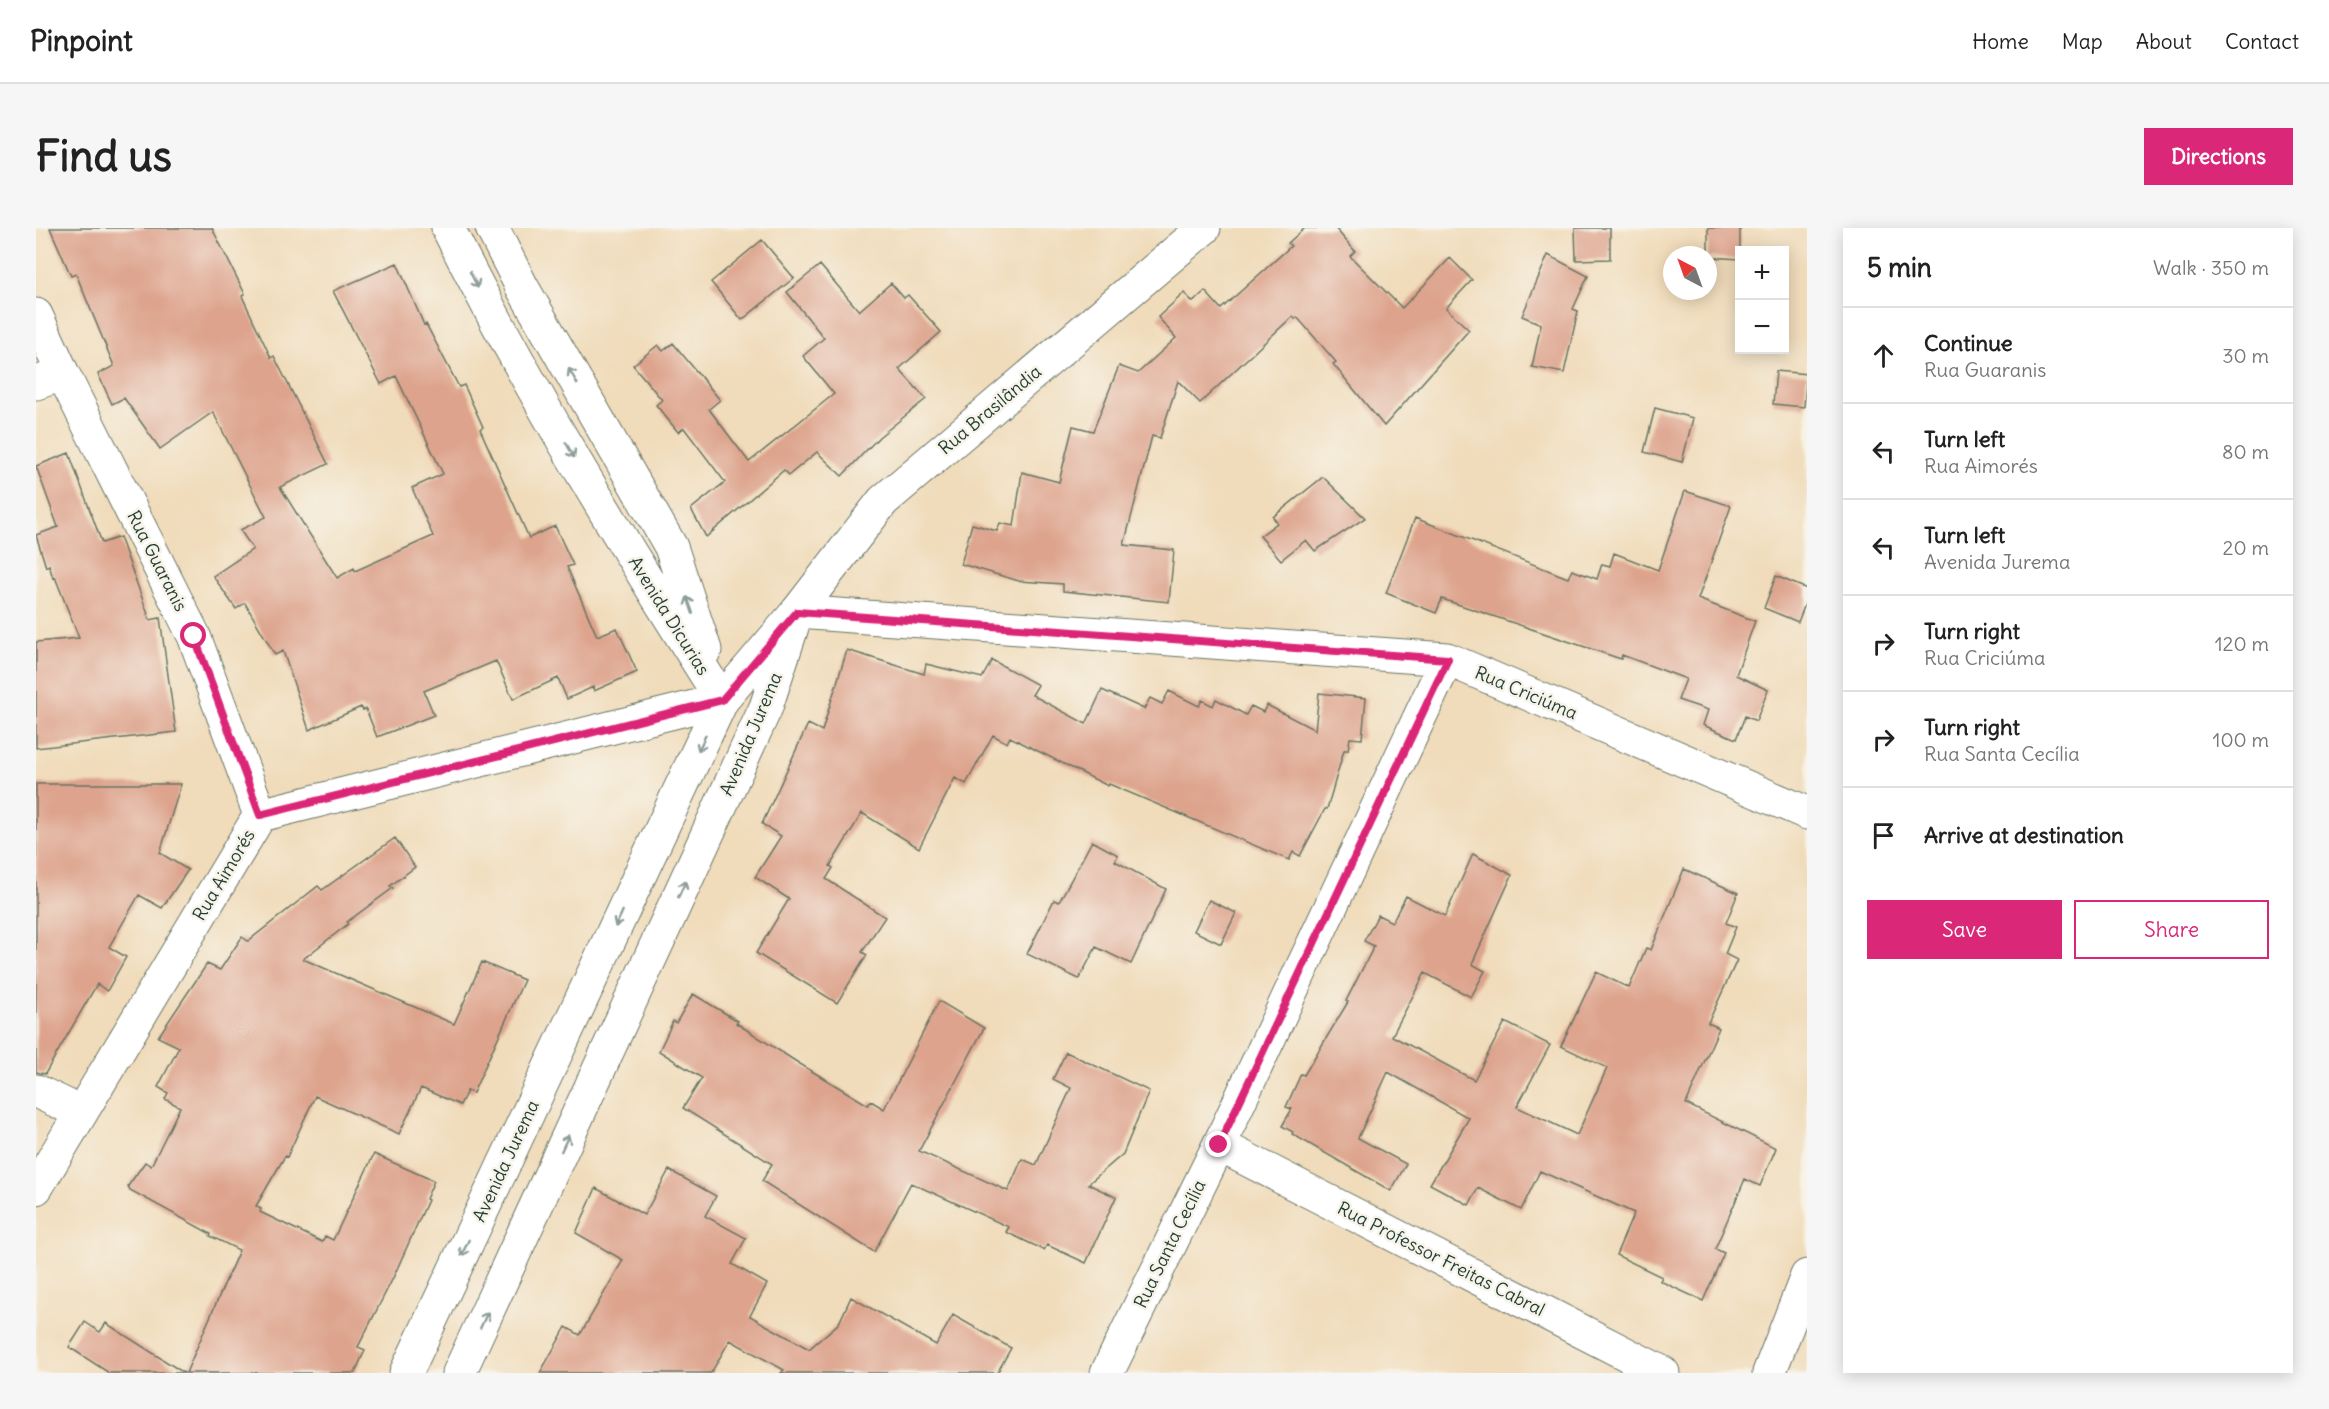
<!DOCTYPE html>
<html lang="en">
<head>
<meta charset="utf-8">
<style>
  :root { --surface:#fff; --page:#f6f6f6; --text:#222; --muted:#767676; --line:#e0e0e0; --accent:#db2777 }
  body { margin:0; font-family:Delius,sans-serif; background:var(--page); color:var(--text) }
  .controls { position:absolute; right:18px; top:18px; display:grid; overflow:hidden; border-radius:0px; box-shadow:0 3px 15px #0003 }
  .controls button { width:54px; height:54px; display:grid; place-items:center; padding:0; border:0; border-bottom:2px solid var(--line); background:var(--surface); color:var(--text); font:30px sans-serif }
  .compass { position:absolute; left:1627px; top:18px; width:54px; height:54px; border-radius:50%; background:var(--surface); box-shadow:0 3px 15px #0003; rotate:319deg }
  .stop { position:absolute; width:18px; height:18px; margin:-14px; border:4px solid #db2777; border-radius:50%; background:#fff }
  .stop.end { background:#db2777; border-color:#fff; box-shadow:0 2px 6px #0008 }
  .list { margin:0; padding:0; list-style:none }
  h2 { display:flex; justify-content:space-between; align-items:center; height:78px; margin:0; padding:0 24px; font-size:26px }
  h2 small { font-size:20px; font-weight:400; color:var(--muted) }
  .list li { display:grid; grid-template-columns:39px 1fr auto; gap:18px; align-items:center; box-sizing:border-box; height:96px; padding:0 24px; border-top:2px solid var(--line) }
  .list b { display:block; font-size:22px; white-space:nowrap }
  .list p { margin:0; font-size:20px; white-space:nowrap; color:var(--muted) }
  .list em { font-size:20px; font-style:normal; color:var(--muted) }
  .actions { display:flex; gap:12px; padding:18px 24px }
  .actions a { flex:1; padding:14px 0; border:2px solid var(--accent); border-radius:0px; text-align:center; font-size:21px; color:var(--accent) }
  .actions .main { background:var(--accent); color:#fff }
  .icon { flex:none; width:33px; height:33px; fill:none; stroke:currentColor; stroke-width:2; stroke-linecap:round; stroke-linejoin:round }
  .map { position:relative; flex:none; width:1771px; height:1145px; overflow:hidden; border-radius:0px }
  header { display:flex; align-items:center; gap:36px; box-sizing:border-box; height:84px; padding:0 30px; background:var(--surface); border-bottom:2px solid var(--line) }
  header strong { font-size:28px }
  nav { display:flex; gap:33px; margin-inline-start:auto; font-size:21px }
  .intro { display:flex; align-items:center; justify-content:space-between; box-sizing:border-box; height:144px; padding:0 36px }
  h1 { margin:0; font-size:42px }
  .button { padding:15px 27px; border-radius:0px; background:var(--accent); color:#fff; font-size:21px; font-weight:700 }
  main { display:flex; gap:36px; padding:0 36px }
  aside { flex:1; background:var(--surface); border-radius:0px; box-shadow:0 3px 15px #0003 }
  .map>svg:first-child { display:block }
  .building { fill:#dda38c }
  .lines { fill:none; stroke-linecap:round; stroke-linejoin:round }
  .street-casing { stroke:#687463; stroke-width:35 }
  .secondary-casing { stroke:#687463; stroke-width:35 }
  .street { stroke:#fff; stroke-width:33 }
  .secondary { stroke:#fff; stroke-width:33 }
  .oneway { stroke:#8f9e9a }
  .route { stroke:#db2777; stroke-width:8 }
  .labels { text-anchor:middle; stroke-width:5; stroke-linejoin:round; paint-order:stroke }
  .street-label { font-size:18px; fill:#1f3d34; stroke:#f7f3e8 }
</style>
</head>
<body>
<header>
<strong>Pinpoint</strong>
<nav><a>Home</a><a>Map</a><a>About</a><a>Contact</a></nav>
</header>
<div class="intro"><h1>Find us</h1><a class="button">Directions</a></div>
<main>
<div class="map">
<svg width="1771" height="1145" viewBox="0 0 1771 1145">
  <rect width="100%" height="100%" fill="#f7f3e8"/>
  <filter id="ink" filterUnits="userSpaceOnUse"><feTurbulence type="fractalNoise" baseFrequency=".0167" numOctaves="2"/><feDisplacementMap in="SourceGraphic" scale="12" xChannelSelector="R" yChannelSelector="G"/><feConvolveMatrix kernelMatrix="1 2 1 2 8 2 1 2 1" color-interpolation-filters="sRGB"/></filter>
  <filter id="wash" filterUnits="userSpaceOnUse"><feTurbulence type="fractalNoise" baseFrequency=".008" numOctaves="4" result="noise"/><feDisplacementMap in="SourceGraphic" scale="24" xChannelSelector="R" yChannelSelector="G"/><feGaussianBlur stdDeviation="1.35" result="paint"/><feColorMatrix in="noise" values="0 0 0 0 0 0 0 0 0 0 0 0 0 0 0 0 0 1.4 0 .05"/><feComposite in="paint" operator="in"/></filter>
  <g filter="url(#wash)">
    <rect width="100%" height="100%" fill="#f0dbba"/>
    <g id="blocks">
      <!-- building -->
      <path class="building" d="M14 0H176L209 66 206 68 235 130 238 128 292 236 244 259 301 350 318 340 319 343 397 308 376 260 407 246 360 148 345 156 297 63 361 35 388 97 390 96 423 159 428 157 447 199 444 201 493 310 519 298 537 337 531 339 561 408 581 400 601 444 558 463 557 459 531 471 522 450 477 471 460 433 388 463 398 487 341 509 330 481 327 482 325 479 273 502 247 423 239 427 209 375 200 381 177 348 217 321 204 302 230 289 177 184 124 221 88 170 76 176 62 146 78 138 40 46 35 48Z
        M1269 0H1299L1319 23 1314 28 1366 80 1414 30 1436 52 1410 80 1433 102 1348 198 1297 136 1300 134 1261 89 1259 91 1257 88 1164 175 1142 153 1124 210 1116 208 1088 317 1138 322 1133 374 1027 363V356L983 353 925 336 936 296 961 303 964 295 978 298 986 244 1023 254 1037 198 1057 203 1083 138 1102 145 1140 110 1122 89 1148 65 1157 74 1169 63 1185 81 1255 18 1252 15Z
        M1539 0H1574V31L1540 32Z
        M1672 0H1704V31L1672 29Z
        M726 12 758 50 706 92 675 54Z
        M1512 27 1552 48 1537 81 1542 83 1528 145 1496 139 1505 96 1486 88Z
        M784 37 823 83 855 55 868 70 872 67 905 104 863 141 890 171 843 209 806 248 781 224 753 247 748 242 670 309 655 281 689 254 648 200 642 204 620 177 626 172 597 137 622 117 627 123 637 115 684 172 673 181 713 234 798 166 767 128 788 110 751 64Z
        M1740 143 1771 146 1768 179 1737 176Z
        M1619 180 1657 190 1646 234 1608 224Z
        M33 225 66 315 84 309 114 392 124 390 140 504 0 520V414L43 410 19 349 17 350 13 337 10 339 0 307 22 299 0 238Z
        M1287 249 1329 290 1279 323 1270 312 1245 332 1224 308 1241 295 1237 289Z
        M1649 263 1695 278 1662 371 1719 393 1700 447 1732 462 1720 493 1709 488 1700 511 1667 497 1672 482 1642 472 1650 451 1586 427 1585 431 1406 371 1400 385 1350 365 1379 290 1532 350 1536 342 1561 351 1566 336 1574 338 1578 325 1622 342Z
        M1740 348 1771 361V371L1762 394 1728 380Z
        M811 422 888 446 890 436 946 450 956 432 1002 457 996 467 1050 496 1066 462 1108 481 1114 470 1126 476 1133 463 1163 478 1166 472 1177 478 1180 471 1210 487 1215 478 1227 484 1231 477 1279 502 1283 465 1330 470 1326 511 1314 510 1312 522H1308L1291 581H1289L1264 628 1257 624 1253 632 1073 556 1072 558 974 509 971 515 957 507 930 556 919 550 883 620 826 585 794 638 797 640 790 651 849 689 826 724 831 727 801 775 720 725 753 671 719 649 745 608 726 596 772 496 786 503Z
        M0 556H145L124 625 152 642 126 680 103 667 73 719 90 729 71 763 61 756 9 846 0 844Z
        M359 610 379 639 354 658 357 660 311 694 312 696 267 731 418 796 446 734 488 752 437 865 431 863 424 877 385 860 363 906 279 868 251 929 249 928 220 978 225 981 224 984 286 1014 289 1008 297 1012 338 926 398 953 390 971 392 972 357 1050 322 1119 329 1122 319 1145H150L203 1022 174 1008 175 1006 94 962 92 958 109 934 115 938 144 879 129 871 132 865 122 859 143 819 122 809 171 736 184 742 206 709 212 713 282 658 286 662Z
        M1056 613 1082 627 1079 633 1130 661 1095 736 1060 719 1043 751 991 726 1018 672 1023 674Z
        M1437 626 1476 647 1436 736 1449 743 1435 769 1389 745 1356 808 1438 852 1469 794 1514 817 1481 879 1541 907 1571 840 1525 818 1560 744 1593 760 1610 720 1615 722 1648 641 1702 665 1690 695 1700 699 1689 726 1701 732 1672 795 1683 800 1650 876 1740 920 1724 958 1709 951 1679 1021 1688 1025 1667 1073 1624 1053 1626 1049 1580 1027 1598 985 1504 943 1485 982 1442 960 1433 977 1394 956 1433 890 1352 844 1322 910 1370 936 1355 963 1256 906 1257 904 1246 898 1256 881 1250 879 1265 846 1268 847 1312 774 1310 773 1338 718 1328 713 1342 687 1356 694 1370 668 1409 688Z
        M1173 672 1200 685 1185 716 1158 703Z
        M657 766 702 793 700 795 764 836 832 877 835 873 848 881 903 773 948 800 883 923 972 963 986 931 1000 937 1035 860 1017 851 1030 824 1113 863 1087 926 1052 956 1080 969 1050 1035 1011 1017 1008 1022 970 1004 973 999 875 955 838 1024 726 953 736 936 647 880 666 850 623 823 637 793 640 795Z
        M633 942 680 968 669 988 710 1010 696 1036 731 1056 714 1088 773 1121 803 1095 815 1069 900 1117 917 1087 975 1120 961 1145H745L748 1142 694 1112 675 1145H504L530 1099 544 1107 587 1032 540 1005 560 960 608 987Z
        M49 1094 64 1104 70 1095 148 1145H73L33 1119Z"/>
    </g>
  </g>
  <g filter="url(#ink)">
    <use href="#blocks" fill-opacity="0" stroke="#687463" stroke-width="1.5"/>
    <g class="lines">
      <!-- street casing -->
      <g class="street-casing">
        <path id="street" d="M412 0C493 163 589 319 686 472
          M456 0 486 59 635 319 669 422
          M0 87 27 146 158 408 224 587
          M0 155 27 146
          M761 384 1411 431 1771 585
          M0 863 44 884
          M1183 917 1627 1145
          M0 960 224 587 686 472
          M1071 1145 1183 917 1411 431
          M1733 1145 1771 1048"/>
      </g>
      <!-- secondary casing -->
      <g class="secondary-casing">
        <path id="secondary" d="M370 1145 686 472 761 384 847 273 1168 0
          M423 1145 730 479 756 399"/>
      </g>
      <!-- street -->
      <use href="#street" class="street"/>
      <!-- secondary -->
      <use href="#secondary" class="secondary"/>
    </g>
    <!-- one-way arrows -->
    <defs><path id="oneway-shaft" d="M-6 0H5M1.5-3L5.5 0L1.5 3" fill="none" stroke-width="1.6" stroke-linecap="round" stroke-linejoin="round" transform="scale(1.5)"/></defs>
    <g class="oneway">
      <use href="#oneway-shaft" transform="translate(438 52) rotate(64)"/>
      <use href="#oneway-shaft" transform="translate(537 148) rotate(-120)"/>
      <use href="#oneway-shaft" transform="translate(534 222) rotate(60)"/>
      <use href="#oneway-shaft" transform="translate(654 377) rotate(-109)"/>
      <use href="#oneway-shaft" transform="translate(666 515) rotate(115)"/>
      <use href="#oneway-shaft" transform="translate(646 661) rotate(-65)"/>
      <use href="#oneway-shaft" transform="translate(583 691) rotate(115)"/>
      <use href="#oneway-shaft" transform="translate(529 915) rotate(-65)"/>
      <use href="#oneway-shaft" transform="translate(429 1020) rotate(115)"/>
      <use href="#oneway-shaft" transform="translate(448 1092) rotate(-65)"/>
    </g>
  </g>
  <g class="lines" filter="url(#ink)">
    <!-- route -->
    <path class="route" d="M158 408 224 587 686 472 761 384 1412 431 1183 917"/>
  </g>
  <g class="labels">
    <!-- street labels -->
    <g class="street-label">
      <text transform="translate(954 182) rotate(-40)" y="6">Rua Brasilândia</text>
      <text transform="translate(121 333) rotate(63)" y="6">Rua Guaranis</text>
      <text transform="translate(633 388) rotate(58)" y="6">Avenida Dicurias</text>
      <text transform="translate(1490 465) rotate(23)" y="6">Rua Criciúma</text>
      <text transform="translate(715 506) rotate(-67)" y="6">Avenida Jurema</text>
      <text transform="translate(188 647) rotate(-59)" y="6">Rua Aimorés</text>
      <text transform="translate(470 933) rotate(-65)" y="6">Avenida Jurema</text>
      <text transform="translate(1134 1016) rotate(-64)" y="6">Rua Santa Cecília</text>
      <text transform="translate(1405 1031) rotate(27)" y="6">Rua Professor Freitas Cabral</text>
    </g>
  </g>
</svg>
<div class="controls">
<button>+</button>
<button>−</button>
</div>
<svg class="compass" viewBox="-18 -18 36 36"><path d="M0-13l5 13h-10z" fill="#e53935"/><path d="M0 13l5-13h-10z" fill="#767676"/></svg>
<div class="stop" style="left:158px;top:408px"></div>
<div class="stop end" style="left:1183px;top:917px"></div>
</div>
<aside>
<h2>5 min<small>Walk · 350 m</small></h2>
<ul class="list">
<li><svg class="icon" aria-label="ahead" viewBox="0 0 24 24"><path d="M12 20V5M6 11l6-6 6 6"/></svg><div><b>Continue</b><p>Rua Guaranis</p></div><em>30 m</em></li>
<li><svg class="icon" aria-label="left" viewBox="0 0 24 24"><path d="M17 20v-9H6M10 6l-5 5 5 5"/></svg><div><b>Turn left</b><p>Rua Aimorés</p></div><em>80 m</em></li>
<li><svg class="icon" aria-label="left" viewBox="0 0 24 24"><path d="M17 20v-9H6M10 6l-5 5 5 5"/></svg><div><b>Turn left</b><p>Avenida Jurema</p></div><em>20 m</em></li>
<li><svg class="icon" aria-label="right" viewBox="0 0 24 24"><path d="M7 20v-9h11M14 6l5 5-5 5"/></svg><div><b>Turn right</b><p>Rua Criciúma</p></div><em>120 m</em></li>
<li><svg class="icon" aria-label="right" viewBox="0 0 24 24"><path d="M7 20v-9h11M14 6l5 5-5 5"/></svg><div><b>Turn right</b><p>Rua Santa Cecília</p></div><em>100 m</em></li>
<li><svg class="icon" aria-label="arrive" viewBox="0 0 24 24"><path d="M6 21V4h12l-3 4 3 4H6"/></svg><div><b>Arrive at destination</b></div></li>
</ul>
<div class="actions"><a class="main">Save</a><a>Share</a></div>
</aside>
</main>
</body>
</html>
